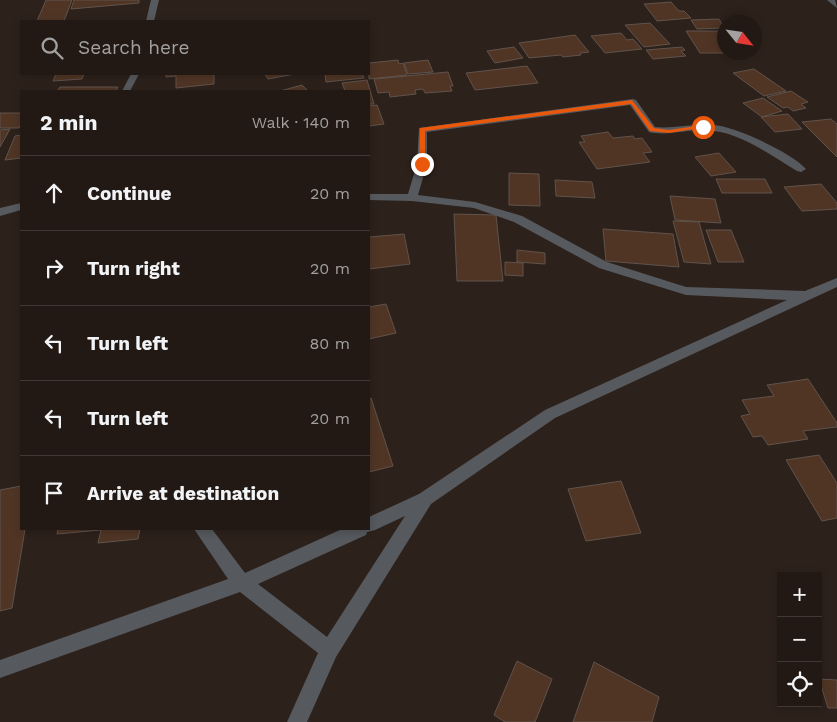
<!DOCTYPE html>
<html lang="en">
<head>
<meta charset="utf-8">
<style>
  :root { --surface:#221914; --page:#2a221d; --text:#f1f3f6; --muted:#a2a0a0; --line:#3f3834 }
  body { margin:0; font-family:"Work Sans",sans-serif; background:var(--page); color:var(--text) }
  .controls { position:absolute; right:15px; bottom:15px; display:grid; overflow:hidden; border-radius:0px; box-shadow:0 2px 8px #0003 }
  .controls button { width:45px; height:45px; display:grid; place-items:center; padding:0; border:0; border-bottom:1px solid var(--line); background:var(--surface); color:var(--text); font:25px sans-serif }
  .compass { position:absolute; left:717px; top:15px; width:45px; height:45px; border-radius:50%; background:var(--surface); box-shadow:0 2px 8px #0003; rotate:120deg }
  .stop { position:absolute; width:15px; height:15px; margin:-11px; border:4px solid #ea580c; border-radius:50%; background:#fff }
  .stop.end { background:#ea580c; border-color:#fff; box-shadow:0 1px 5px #0008 }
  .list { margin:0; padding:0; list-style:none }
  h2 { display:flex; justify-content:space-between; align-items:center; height:65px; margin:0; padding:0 20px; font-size:21px }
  h2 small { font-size:16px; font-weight:400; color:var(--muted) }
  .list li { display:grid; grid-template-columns:32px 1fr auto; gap:15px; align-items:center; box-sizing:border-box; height:75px; padding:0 20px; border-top:1px solid var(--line) }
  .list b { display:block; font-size:19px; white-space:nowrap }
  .list em { font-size:16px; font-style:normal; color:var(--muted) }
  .icon { flex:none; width:28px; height:28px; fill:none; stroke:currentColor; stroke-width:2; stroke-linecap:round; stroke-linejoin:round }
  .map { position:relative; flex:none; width:837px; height:722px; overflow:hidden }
  .search { position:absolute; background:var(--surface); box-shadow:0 2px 8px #0003; left:20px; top:20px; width:350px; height:55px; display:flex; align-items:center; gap:12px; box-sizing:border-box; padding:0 18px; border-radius:0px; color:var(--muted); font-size:19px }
  .panel { position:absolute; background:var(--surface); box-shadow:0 2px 8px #0003; left:20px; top:90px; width:350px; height:440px; border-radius:0px }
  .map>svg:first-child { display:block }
  .building { fill:#503525; stroke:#60534c }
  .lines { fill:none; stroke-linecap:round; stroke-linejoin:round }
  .minor { fill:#565a5f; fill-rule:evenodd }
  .route { fill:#ea580c }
</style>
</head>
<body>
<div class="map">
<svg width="837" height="722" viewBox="0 0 837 722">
  <rect width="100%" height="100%" fill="#2d211b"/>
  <!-- building -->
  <path class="building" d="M46 0H72L64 21H37Z
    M74 0H139V3L71 9Z
    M671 2 679 11H684L691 18 657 21 644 4Z
    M719 19 724 28 697 29 691 20Z
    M650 23 670 44 644 47 625 25Z
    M686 31H724V52L733 53H700Z
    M621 33 627 40 633 39 642 49 605 53 591 36Z
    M575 35 589 52 580 53 581 55 563 57 561 55 529 58 519 43Z
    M514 47 523 58 495 63 487 51Z
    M682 47 685 50 681 51 686 56 653 59 646 50Z
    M398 60 399 64 403 63 407 75 369 79V63Z
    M428 60 433 72 408 74 404 63Z
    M527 66 538 83 475 90 466 73Z
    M754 69 786 91 764 96 733 73Z
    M448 72 453 86H450L452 91 425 93 423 89 415 90 416 94 390 97 389 92 378 93 374 79Z
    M56 74H84L82 79 53 81Z
    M166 74H214V84L176 88V76L166 77Z
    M265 74H295L268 79Z
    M325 74H362L364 78 326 82Z
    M367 80 374 104H369V91H345L342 83Z
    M302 85 308 91H280Z
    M60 87H118L116 91H57Z
    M791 91 808 102 801 104 806 108 793 111 788 107 783 108 767 97Z
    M763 98 782 111 762 117 743 103Z
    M377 105 384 124 369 126V106Z
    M0 113H21V124L19 128H0Z
    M788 114 802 129 775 132 761 117Z
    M831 119 837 124V157L802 122Z
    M10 129 0 147V130Z
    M608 132 613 138 633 136 635 139 642 138 652 152 643 153 650 162 597 169 579 142H585L581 136Z
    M21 135V158L5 160 15 136Z
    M719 153 736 172 711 176 695 157Z
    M509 173 539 174 540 206 509 205Z
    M716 179H765L772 193H722Z
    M555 180 592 182 595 198 556 196Z
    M821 184 837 203V209L802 211 784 187Z
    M670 196 715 199 721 223 675 220Z
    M454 214 496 215 503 281H457Z
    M673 221 699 222 711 264 684 262Z
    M603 229 673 234 679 267 606 261Z
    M706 230H731L744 262H718Z
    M404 234 410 264 369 269V237Z
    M517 250 545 253V264L517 262Z
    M505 262 523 263V276L505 275Z
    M386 304 396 333 369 339V307Z
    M808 379 837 423V427L803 431 808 439 768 445 762 436 753 437 741 416 750 414 742 400 774 396 767 385Z
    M371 398 393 466 369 472V399Z
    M819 455 837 483V518L822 521 786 460Z
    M621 481 641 533 586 541 568 489Z
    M21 486V529H25L12 608 0 611V490Z
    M58 529H140L138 539 98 543 101 530 57 534Z
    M517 661 552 679 535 722H505L494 715Z
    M594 662 659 697 652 722H573Z
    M819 679 837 680V708H828Z"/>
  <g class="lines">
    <!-- minor -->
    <path class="minor" d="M151 0H159L154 21H146Z
      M827 0H835L837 8Z
      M131 74H139L130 91H122Z
      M633 99 636 100 655 127C674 129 694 123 713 125 735 126 792 153 806 169L801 172 797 171C768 154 738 130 703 130 685 130 666 136 649 132L630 105 427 132V164L418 195 475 202 522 216 607 262 686 287 805 291 837 278V287L555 418 431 504 336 657 307 722H287L318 653 240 592 0 678V660L228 579 194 529H212L245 573 342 529H369V517L419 494 545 410 787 300 686 295 599 268 514 222 474 208 412 201 369 200V194H408L417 164 419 128ZM405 516 327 637 258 584 366 535 367 532 375 530Z
      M21 203V210L0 216V208Z"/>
  </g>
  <!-- route -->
  <path class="route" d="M632 100 654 128 669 130 703 125 706 127 669 133 650 131 631 104 425 131V164L422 166 419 164 420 128Z"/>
</svg>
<div class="controls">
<button>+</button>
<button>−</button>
<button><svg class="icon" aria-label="locate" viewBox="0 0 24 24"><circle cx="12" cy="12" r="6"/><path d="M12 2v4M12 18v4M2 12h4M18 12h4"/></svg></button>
</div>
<svg class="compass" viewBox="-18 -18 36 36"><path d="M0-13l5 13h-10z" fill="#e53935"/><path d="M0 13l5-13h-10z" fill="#a2a0a0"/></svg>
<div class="stop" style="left:703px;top:127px"></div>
<div class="stop end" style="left:422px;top:164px"></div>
<div class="search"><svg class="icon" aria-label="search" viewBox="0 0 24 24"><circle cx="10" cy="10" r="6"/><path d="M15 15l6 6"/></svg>Search here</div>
<section class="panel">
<h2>2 min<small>Walk · 140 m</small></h2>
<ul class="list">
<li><svg class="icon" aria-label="ahead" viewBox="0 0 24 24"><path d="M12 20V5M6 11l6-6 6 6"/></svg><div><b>Continue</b></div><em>20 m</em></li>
<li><svg class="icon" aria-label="right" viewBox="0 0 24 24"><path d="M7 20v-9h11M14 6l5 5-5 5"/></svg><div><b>Turn right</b></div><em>20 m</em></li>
<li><svg class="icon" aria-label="left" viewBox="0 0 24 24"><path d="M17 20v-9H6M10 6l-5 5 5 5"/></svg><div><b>Turn left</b></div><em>80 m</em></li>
<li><svg class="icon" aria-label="left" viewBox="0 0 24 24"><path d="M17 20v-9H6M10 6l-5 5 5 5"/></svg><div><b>Turn left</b></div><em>20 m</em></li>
<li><svg class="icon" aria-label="arrive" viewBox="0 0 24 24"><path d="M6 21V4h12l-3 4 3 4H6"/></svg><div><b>Arrive at destination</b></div></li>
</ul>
</section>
</div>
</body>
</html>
